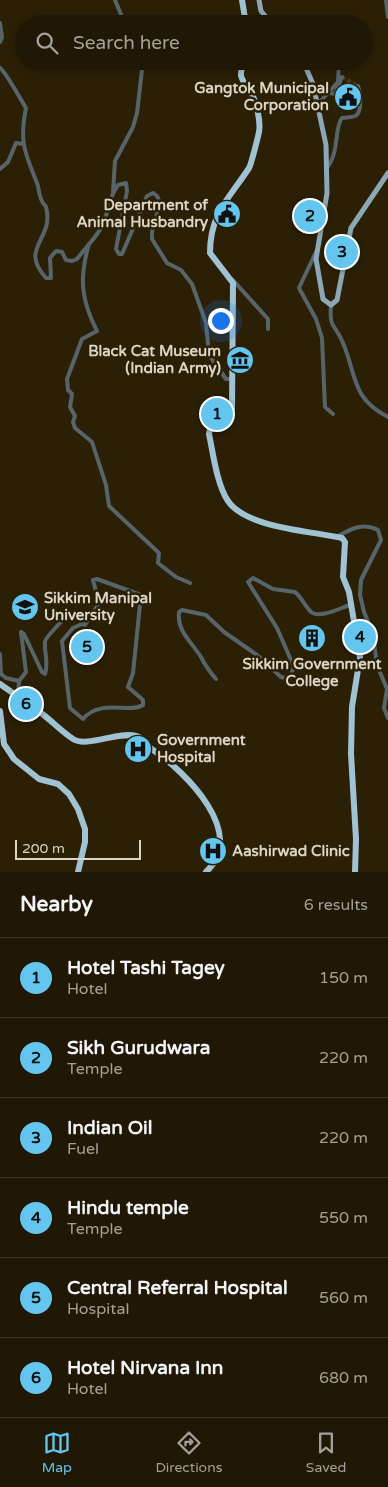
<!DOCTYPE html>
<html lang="en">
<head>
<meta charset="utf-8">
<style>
  :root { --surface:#201804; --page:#28210e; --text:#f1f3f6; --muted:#a2a09a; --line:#3d3726; --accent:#64c5ee }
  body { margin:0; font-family:"Varela Round",sans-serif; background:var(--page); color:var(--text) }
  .scale { position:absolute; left:15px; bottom:12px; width:126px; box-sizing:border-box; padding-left:5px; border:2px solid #dcd5c6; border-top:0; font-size:14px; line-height:18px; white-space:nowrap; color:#dcd5c6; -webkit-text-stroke:4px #2b2006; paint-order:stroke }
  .you { position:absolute; left:220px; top:320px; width:18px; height:18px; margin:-12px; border:4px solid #fff; border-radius:50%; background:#1a73e8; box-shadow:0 0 0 8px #1a73e833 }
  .badge { display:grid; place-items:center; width:32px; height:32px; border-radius:50%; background:var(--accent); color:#111; font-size:16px; font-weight:700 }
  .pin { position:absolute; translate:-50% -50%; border:2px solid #fff; box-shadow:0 1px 5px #0006 }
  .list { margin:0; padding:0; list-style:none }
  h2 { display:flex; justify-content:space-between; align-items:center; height:65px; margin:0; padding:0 20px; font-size:21px }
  h2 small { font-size:16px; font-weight:400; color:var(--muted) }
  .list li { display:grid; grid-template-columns:32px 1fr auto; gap:15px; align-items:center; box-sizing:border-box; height:80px; padding:0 20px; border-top:1px solid var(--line) }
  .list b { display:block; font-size:19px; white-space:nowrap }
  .list p { margin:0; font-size:16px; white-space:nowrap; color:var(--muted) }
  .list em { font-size:16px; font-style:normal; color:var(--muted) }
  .icon { flex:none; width:28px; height:28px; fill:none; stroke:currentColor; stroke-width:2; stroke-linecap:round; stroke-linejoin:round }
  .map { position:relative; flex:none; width:388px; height:872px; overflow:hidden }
  .search { position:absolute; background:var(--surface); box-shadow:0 2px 8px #0003; left:15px; right:15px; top:15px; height:55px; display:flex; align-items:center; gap:12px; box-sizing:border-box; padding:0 18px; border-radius:28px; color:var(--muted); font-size:19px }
  .sheet { height:545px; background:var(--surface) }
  nav { display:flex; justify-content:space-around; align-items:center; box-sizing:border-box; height:70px; border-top:1px solid var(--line); background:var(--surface); font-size:14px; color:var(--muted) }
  nav a { display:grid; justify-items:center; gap:2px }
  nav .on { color:var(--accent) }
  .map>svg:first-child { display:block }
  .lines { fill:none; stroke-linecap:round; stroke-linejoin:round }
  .minor-tunnel { stroke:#463b23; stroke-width:4; stroke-dasharray:4 2; stroke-linecap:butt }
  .minor { stroke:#57656b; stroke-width:4 }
  .major { stroke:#8ca8b6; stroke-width:5 }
  .highway { stroke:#a0c3d3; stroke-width:6 }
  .labels { text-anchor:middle; stroke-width:5; stroke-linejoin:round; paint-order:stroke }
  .poi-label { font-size:15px; font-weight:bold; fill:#dcd5c6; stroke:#2b2006; text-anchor:end }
</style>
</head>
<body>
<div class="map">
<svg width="388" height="872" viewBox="0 0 388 872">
  <rect width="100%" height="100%" fill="#2b2006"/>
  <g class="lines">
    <!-- minor-tunnel -->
    <path class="minor-tunnel" d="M342 77 358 86"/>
    <!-- minor -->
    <path class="minor" d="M115 0 125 24
      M386 0 388 17
      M0 23 2 37 0 42
      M0 68C5 71 21 100 26 108 19 142 25 153 37 183 39 188 39 196 42 201 43 205 45 204 46 207 55 240 18 247 46 278H51L50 258 56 251 62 252 66 260 72 261 77 259C85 248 96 238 102 226 109 213 107 200 118 185L126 183 127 191 116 249 119 254H122L147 196 153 193 157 196 160 203 152 232V239L167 263 181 270 192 284 206 323 209 355 226 379H231
      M330 93 335 94 342 77
      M318 104 338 82 339 61
      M0 169 8 162 16 143 23 144
      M326 169C340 153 334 127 342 118 346 117 351 118 355 116 363 113 360 91 358 86
      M113 192 115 161 133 127 137 113 143 61
      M89 244C79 278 81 300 97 331L82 339 67 379 68 390 72 394 70 407 75 416 73 422 75 428 92 442 106 485 109 506 159 553 158 563 176 577 190 583
      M316 252 299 288 316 319 322 338 325 407 333 414
      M232 279 268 319V329
      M331 305C329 330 335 323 343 343 357 376 351 398 388 417
      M338 536C351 529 363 522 378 530L381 540 361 580 360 595 364 612 373 634 377 665 387 689 384 708 388 718
      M97 579 141 595 133 673 128 687 143 700V705C130 714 101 698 83 719L70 708 62 641 73 628 82 624 85 625 99 603 93 580Z
      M0 654 1 674 6 678 19 681 26 672 21 632 24 634 42 672 45 674C49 662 44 653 45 642 45 638 64 618 68 616 72 614 76 615 80 616L82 624
      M216 679C209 671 205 665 201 657 191 641 177 632 179 612L182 610 206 615 224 632 257 655 281 677 289 679 294 667 277 628 248 582 253 578 273 589 295 592C302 598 305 606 311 612 320 619 340 608 350 605
      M18 696 19 681"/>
    <!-- major -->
    <path class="major" d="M259 0 261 11 272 24
      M303 61 313 84 326 145 327 193 316 259 323 299 331 305 337 300 351 228 388 173"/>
    <!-- highway -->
    <path class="highway" d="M242 0 246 24
      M245 61C237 77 242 79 250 91 256 100 261 121 259 132 258 137 251 165 249 168 229 199 210 213 210 253L233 283 232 409 228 417 210 429 209 434C213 453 217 485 228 501 246 528 312 531 342 538L345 542 343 577 349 592 360 657 352 707 351 754 356 839 355 872
      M0 684C14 694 28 703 41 713 52 721 62 732 73 739 87 748 118 731 136 736 144 738 147 746 153 750 186 772 248 834 206 872
      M0 711 4 744 14 759 39 779 58 784 69 794 78 809 85 829V842L78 872"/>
  </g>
  <!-- icons -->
  <defs>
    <g id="civic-disc" transform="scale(1.4375)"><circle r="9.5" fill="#64c5ee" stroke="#2b2006"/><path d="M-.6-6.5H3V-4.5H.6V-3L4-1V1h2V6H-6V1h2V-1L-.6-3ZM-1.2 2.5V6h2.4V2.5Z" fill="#111"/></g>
    <g id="museum-disc" transform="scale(1.4375)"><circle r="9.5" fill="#64c5ee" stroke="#2b2006"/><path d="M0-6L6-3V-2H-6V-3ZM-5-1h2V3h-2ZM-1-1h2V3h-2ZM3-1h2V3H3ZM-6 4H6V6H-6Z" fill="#111"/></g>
    <g id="university-disc" transform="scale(1.4375)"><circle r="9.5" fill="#64c5ee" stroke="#2b2006"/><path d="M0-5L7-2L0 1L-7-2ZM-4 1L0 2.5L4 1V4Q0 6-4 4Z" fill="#111"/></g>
    <g id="building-disc" transform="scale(1.4375)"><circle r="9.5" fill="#64c5ee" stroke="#2b2006"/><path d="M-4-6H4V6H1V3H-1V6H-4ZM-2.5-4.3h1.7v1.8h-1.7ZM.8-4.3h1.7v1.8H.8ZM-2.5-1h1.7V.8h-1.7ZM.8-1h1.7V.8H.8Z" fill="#111"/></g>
    <g id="hospital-disc" transform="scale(1.4375)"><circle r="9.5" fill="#64c5ee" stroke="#2b2006"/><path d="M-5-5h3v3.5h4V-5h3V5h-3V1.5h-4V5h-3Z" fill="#111"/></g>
  </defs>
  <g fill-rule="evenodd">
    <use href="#civic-disc" x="348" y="97"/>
    <use href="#civic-disc" x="227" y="214"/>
    <use href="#museum-disc" x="240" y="360"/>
    <use href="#university-disc" x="25" y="607"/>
    <use href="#building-disc" x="312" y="638"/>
    <use href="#hospital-disc" x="138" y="749"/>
    <use href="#hospital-disc" x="213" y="851"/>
  </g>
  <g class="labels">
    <!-- poi labels -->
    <g class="poi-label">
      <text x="329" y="93">Gangtok Municipal<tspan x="329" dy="17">Corporation</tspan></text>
      <text x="208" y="210">Department of<tspan x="208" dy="17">Animal Husbandry</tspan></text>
      <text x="221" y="356">Black Cat Museum<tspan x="221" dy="17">(Indian Army)</tspan></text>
      <text x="44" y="603" text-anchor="start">Sikkim Manipal<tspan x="44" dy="17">University</tspan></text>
      <text x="312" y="669" text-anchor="middle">Sikkim Government<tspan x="312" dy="17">College</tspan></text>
      <text x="157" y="745" text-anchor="start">Government<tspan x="157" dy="17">Hospital</tspan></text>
      <text x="232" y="856" text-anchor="start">Aashirwad Clinic</text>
    </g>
  </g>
</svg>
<div class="scale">200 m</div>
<div class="you"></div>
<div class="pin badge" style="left:217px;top:414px">1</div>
<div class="pin badge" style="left:310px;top:216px">2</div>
<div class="pin badge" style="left:342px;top:252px">3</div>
<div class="pin badge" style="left:360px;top:637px">4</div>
<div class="pin badge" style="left:87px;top:647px">5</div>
<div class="pin badge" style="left:26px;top:704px">6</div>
<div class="search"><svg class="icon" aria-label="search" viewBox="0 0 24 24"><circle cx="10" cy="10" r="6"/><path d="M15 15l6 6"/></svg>Search here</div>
</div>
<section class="sheet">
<h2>Nearby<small>6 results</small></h2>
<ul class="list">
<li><span class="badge">1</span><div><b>Hotel Tashi Tagey</b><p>Hotel</p></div><em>150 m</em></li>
<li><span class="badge">2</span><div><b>Sikh Gurudwara</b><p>Temple</p></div><em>220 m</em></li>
<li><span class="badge">3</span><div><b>Indian Oil</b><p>Fuel</p></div><em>220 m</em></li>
<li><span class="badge">4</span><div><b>Hindu temple</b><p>Temple</p></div><em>550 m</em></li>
<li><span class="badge">5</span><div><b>Central Referral Hospital</b><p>Hospital</p></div><em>560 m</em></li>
<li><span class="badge">6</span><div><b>Hotel Nirvana Inn</b><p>Hotel</p></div><em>680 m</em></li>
</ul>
</section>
<nav>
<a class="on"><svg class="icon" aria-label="map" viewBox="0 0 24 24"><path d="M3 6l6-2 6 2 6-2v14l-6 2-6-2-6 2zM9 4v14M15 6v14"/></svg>Map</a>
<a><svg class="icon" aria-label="directions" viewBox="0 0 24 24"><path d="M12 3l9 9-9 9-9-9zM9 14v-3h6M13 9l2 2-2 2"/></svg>Directions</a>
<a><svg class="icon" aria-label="saved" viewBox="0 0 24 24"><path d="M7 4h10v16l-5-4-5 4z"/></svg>Saved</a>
</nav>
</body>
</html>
